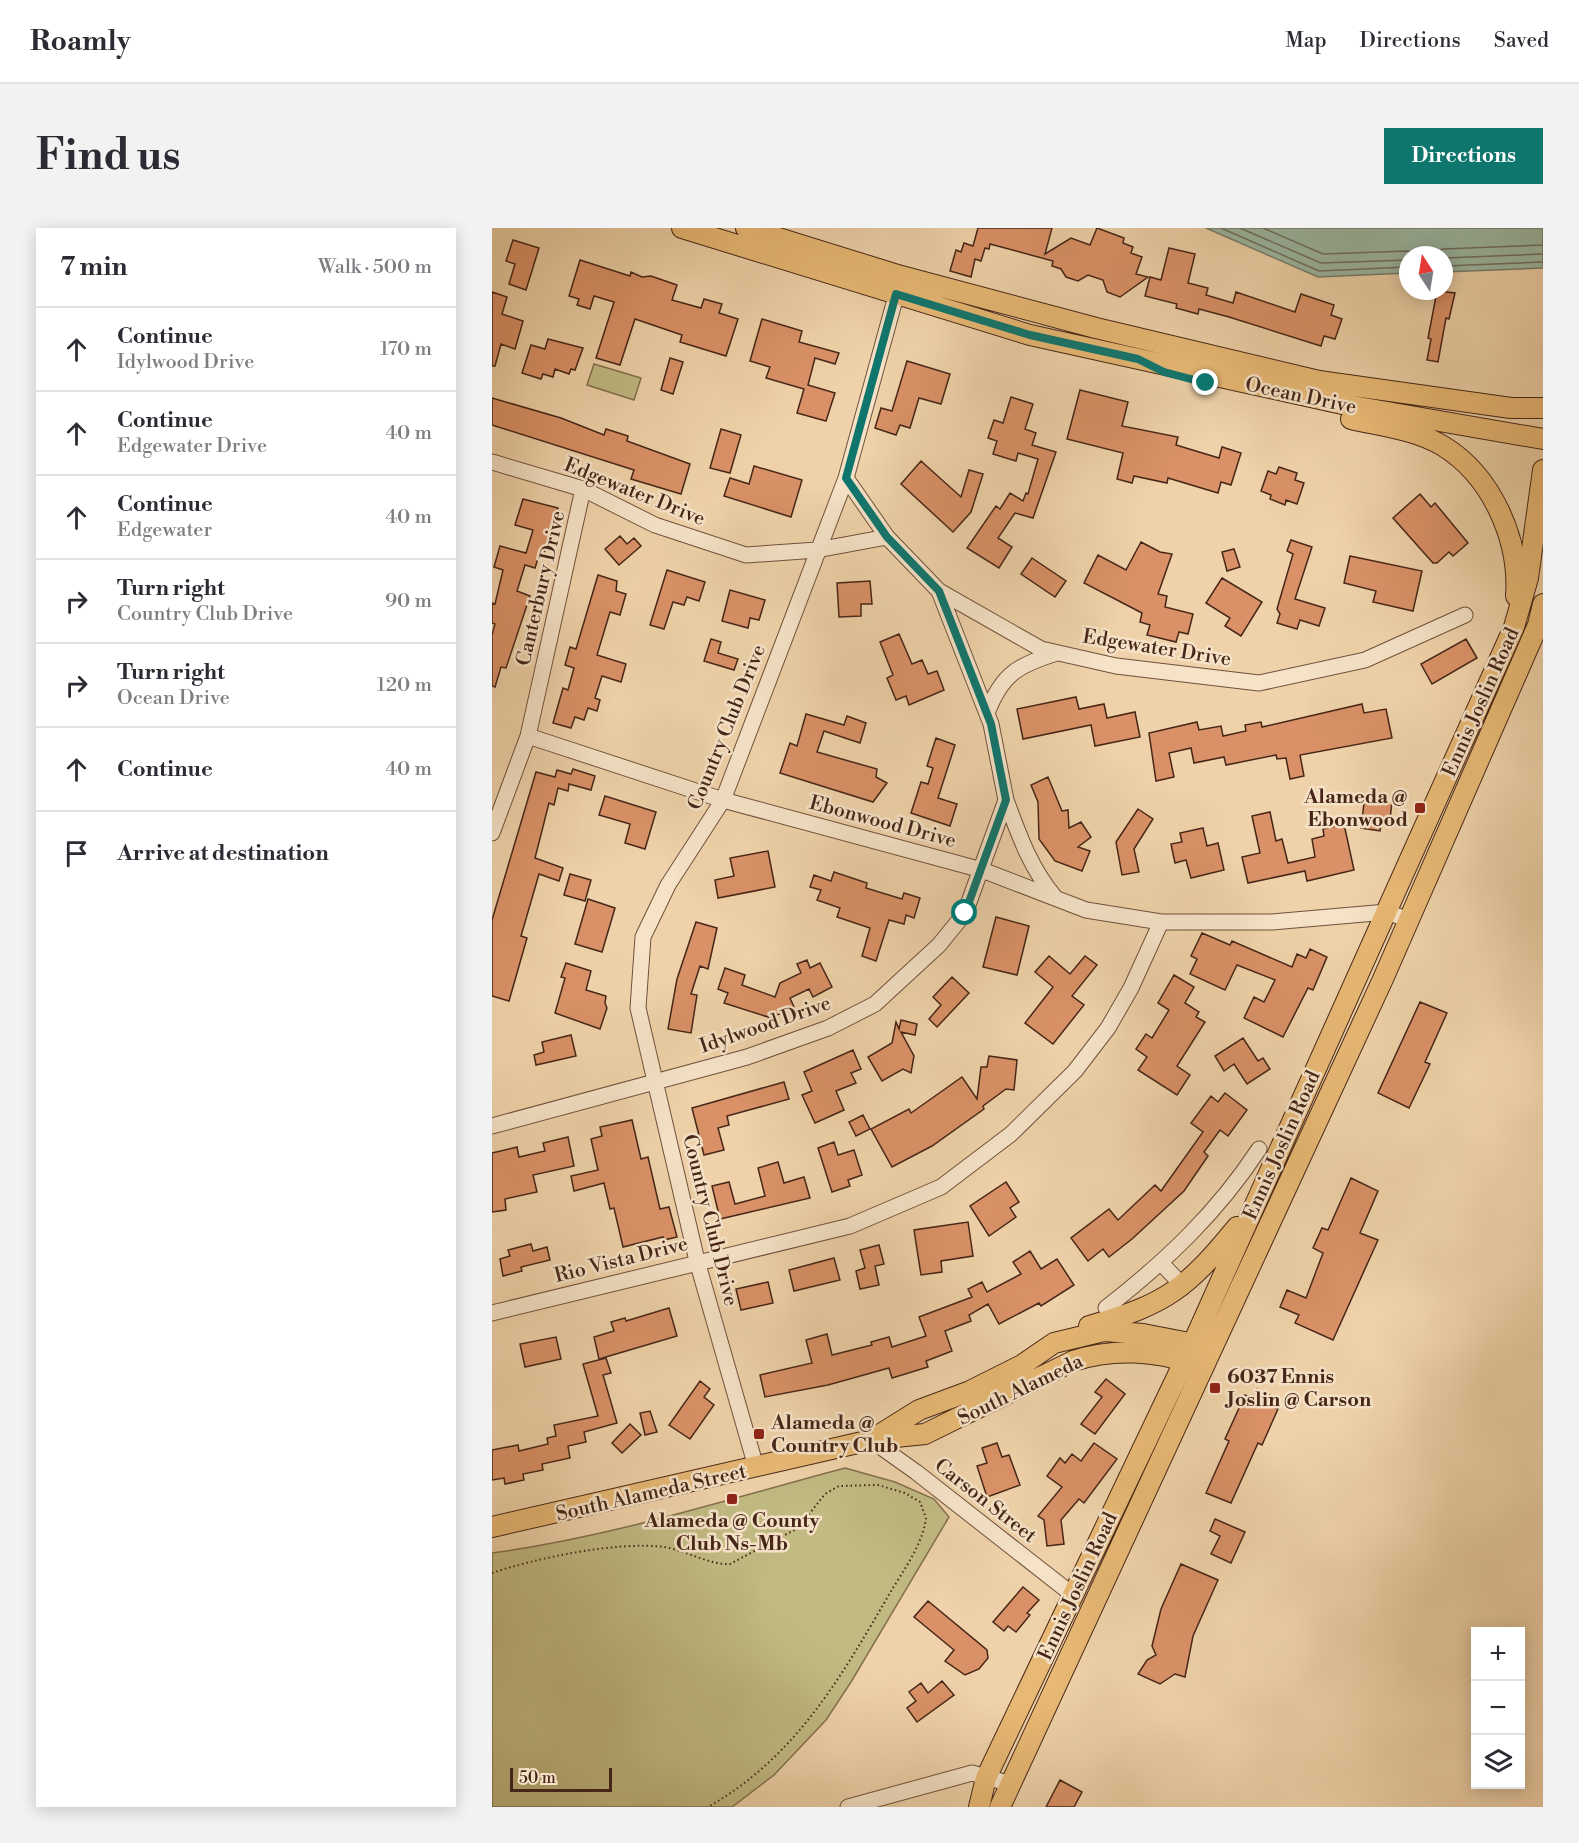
<!DOCTYPE html>
<html lang="en">
<head>
<meta charset="utf-8">
<style>
  :root { --surface:#fff; --page:#f2f2f3; --text:#2b2b33; --muted:#7c7c81; --line:#e1e1e2; --accent:#0f766e }
  body { margin:0; font-family:"Libre Bodoni",serif; background:var(--page); color:var(--text) }
  .controls { position:absolute; right:18px; bottom:18px; display:grid; overflow:hidden; border-radius:0px; box-shadow:0 3px 15px #0003 }
  .controls button { width:54px; height:54px; display:grid; place-items:center; padding:0; border:0; border-bottom:2px solid var(--line); background:var(--surface); color:var(--text); font:30px sans-serif }
  .compass { position:absolute; left:907px; top:18px; width:54px; height:54px; border-radius:50%; background:var(--surface); box-shadow:0 3px 15px #0003; rotate:348deg }
  .scale { position:absolute; left:18px; bottom:15px; width:102px; box-sizing:border-box; padding-left:6px; border:3px solid #462618; border-top:0; font-size:16px; line-height:21px; white-space:nowrap; color:#462618; -webkit-text-stroke:4px #f5e2c7; paint-order:stroke }
  .stop { position:absolute; width:18px; height:18px; margin:-14px; border:4px solid #0f766e; border-radius:50%; background:#fff }
  .stop.end { background:#0f766e; border-color:#fff; box-shadow:0 2px 6px #0008 }
  .list { margin:0; padding:0; list-style:none }
  h2 { display:flex; justify-content:space-between; align-items:center; height:78px; margin:0; padding:0 24px; font-size:26px }
  h2 small { font-size:20px; font-weight:400; color:var(--muted) }
  .list li { display:grid; grid-template-columns:39px 1fr auto; gap:18px; align-items:center; box-sizing:border-box; height:84px; padding:0 24px; border-top:2px solid var(--line) }
  .list b { display:block; font-size:22px; white-space:nowrap }
  .list p { margin:0; font-size:20px; white-space:nowrap; color:var(--muted) }
  .list em { font-size:20px; font-style:normal; color:var(--muted) }
  .icon { flex:none; width:33px; height:33px; fill:none; stroke:currentColor; stroke-width:2; stroke-linecap:round; stroke-linejoin:round }
  .map { position:relative; flex:none; width:1051px; height:1579px; overflow:hidden; border-radius:0px }
  header { display:flex; align-items:center; gap:36px; box-sizing:border-box; height:84px; padding:0 30px; background:var(--surface); border-bottom:2px solid var(--line) }
  header strong { font-size:28px }
  nav { display:flex; gap:33px; margin-inline-start:auto; font-size:21px }
  .intro { display:flex; align-items:center; justify-content:space-between; box-sizing:border-box; height:144px; padding:0 36px }
  h1 { margin:0; font-size:42px }
  .button { padding:15px 27px; border-radius:0px; background:var(--accent); color:#fff; font-size:21px; font-weight:700 }
  main { display:flex; gap:36px; padding:0 36px }
  aside { flex:1; background:var(--surface); border-radius:0px; box-shadow:0 3px 15px #0003 }
  .map>svg:first-child { display:block }
  .green { fill:#c1ba83; stroke:#84704e; stroke-width:1.5 }
  .water { fill:#9ab8a4; stroke:#787e6c; stroke-width:1.5 }
  .lines { fill:none; stroke-linecap:round; stroke-linejoin:round }
  .shore { stroke:#706f5e; stroke-width:1.5 }
  .building { fill:#da9167; stroke:#462618; stroke-width:1.5 }
  .minor-casing { stroke:#70513c; stroke-width:17 }
  .major-casing { stroke:#462618; stroke-width:22 }
  .path { stroke:#462618; stroke-width:2; stroke-dasharray:1.5 3; stroke-linecap:butt }
  .minor { stroke:#f5e2c7; stroke-width:15 }
  .major { stroke:#e8b974; stroke-width:20 }
  .route { stroke:#0f766e; stroke-width:8 }
  .poi-dot { fill:#8f2418; stroke:#f5e2c7; stroke-width:2 }
  .labels { text-anchor:middle; stroke-width:5; stroke-linejoin:round; paint-order:stroke }
  .street-label { font-size:20px; fill:#462618; stroke:#f5e2c7 }
  .poi-label { font-size:20px; font-weight:bold; fill:#462618; stroke:#f5e2c7; text-anchor:start }
</style>
</head>
<body>
<header>
<strong>Roamly</strong>
<nav><a>Map</a><a>Directions</a><a>Saved</a></nav>
</header>
<div class="intro"><h1>Find us</h1><a class="button">Directions</a></div>
<main>
<aside>
<h2>7 min<small>Walk · 500 m</small></h2>
<ul class="list">
<li><svg class="icon" aria-label="ahead" viewBox="0 0 24 24"><path d="M12 20V5M6 11l6-6 6 6"/></svg><div><b>Continue</b><p>Idylwood Drive</p></div><em>170 m</em></li>
<li><svg class="icon" aria-label="ahead" viewBox="0 0 24 24"><path d="M12 20V5M6 11l6-6 6 6"/></svg><div><b>Continue</b><p>Edgewater Drive</p></div><em>40 m</em></li>
<li><svg class="icon" aria-label="ahead" viewBox="0 0 24 24"><path d="M12 20V5M6 11l6-6 6 6"/></svg><div><b>Continue</b><p>Edgewater</p></div><em>40 m</em></li>
<li><svg class="icon" aria-label="right" viewBox="0 0 24 24"><path d="M7 20v-9h11M14 6l5 5-5 5"/></svg><div><b>Turn right</b><p>Country Club Drive</p></div><em>90 m</em></li>
<li><svg class="icon" aria-label="right" viewBox="0 0 24 24"><path d="M7 20v-9h11M14 6l5 5-5 5"/></svg><div><b>Turn right</b><p>Ocean Drive</p></div><em>120 m</em></li>
<li><svg class="icon" aria-label="ahead" viewBox="0 0 24 24"><path d="M12 20V5M6 11l6-6 6 6"/></svg><div><b>Continue</b></div><em>40 m</em></li>
<li><svg class="icon" aria-label="arrive" viewBox="0 0 24 24"><path d="M6 21V4h12l-3 4 3 4H6"/></svg><div><b>Arrive at destination</b></div></li>
</ul>
</aside>
<div class="map">
<svg width="1051" height="1579" viewBox="0 0 1051 1579">
  <rect width="100%" height="100%" fill="#efd2a9"/>
  <filter id="stains"><feTurbulence type="fractalNoise" baseFrequency=".00333" numOctaves="4"/><feColorMatrix values="0 0 0 0 .2 0 0 0 0 .09 0 0 0 0 .02 0 0 0 .5 -.17"/></filter>
  <radialGradient id="worn" r=".72"><stop offset=".6" stop-color="#630" stop-opacity="0"/><stop offset="1" stop-color="#630" stop-opacity=".3"/></radialGradient>
  <!-- green -->
  <path class="green" d="M102 136 149 150 142 172 95 157Z
    M353 1240 403 1254 442 1271 457 1289 359 1454 334 1492 282 1547 240 1579H0V1325C120 1309 236 1271 353 1240Z"/>
  <!-- water -->
  <path class="water" d="M714 0H1051V40L952 44V27H916V45L826 49Z"/>
  <g class="lines">
    <!-- shore -->
    <path class="shore" d="M729 0 827 43 916 39
      M748 0 829 35 916 32
      M771 0 831 26 915 23 928 27
      M938 27 951 21 1051 17
      M952 30 1051 26
      M952 38 1051 34"/>
  </g>
  <!-- building -->
  <path class="building" d="M486 0H560L553 26 579 10 598 17 605 0 632 10 631 15 641 19 639 25 650 29 644 46 656 49 628 69 615 64 611 52 596 47 586 53 574 49 569 41 560 38 561 33 498 16 497 21 493 20 489 33 483 31 479 49 458 43 464 22 469 24 472 15 481 18Z
    M21 12 47 20 34 62 17 56 23 36 14 33Z
    M677 20 703 26 696 55 716 60 714 67 741 75 744 64 803 84 809 66 842 77 839 87 850 91 843 111 832 108 829 118 737 89 707 81 706 86 684 80 685 76 653 68 658 49 669 52Z
    M88 32 138 48 139 44 150 49 159 48 185 57 180 72 209 80 212 71 230 76 227 85 246 91 234 128 188 114 190 107 143 91 128 137 104 130 122 74 102 68 98 81 85 77 87 71 77 68Z
    M945 63 963 65 957 91 954 90 946 134 935 132 939 111 936 110Z
    M0 64 15 69 10 86 31 93 23 121 9 116 3 138H0Z
    M270 91 310 103 307 114 347 125 343 136 323 130 316 157 343 165 334 193 305 185 312 161 274 150 278 139 258 133Z
    M56 111 91 120 83 142 79 141 77 146 63 141 61 149 51 146 49 151 30 145 39 117 53 121Z
    M178 130 191 134 181 166 169 162Z
    M415 133 458 146 449 176 427 170 418 200 408 197 404 207 383 200 389 180 400 183Z
    M588 162 636 174 630 198 686 209 684 217 727 230 730 219 749 225 739 257 729 254 726 265 676 250 675 255 642 248 640 255 625 251 631 225 575 211Z
    M519 169 541 176 533 201 544 205 540 217 564 224 541 290 523 285 506 310 520 319 507 340 475 320 504 278 508 281 518 265 531 273 534 265 536 266 546 231 526 225 524 233 501 226 505 213 496 210 502 192 511 195Z
    M0 170 69 190 112 207 114 201 136 208 135 213 198 236 189 266 139 251 142 242 0 197Z
    M229 201 249 207 238 245 218 240Z
    M429 233 469 269 477 242 491 246 479 284 461 304 409 256Z
    M262 238 310 252 299 289 232 268 238 250 257 256Z
    M787 239 805 245 803 252 812 255 805 276 794 272 793 277 778 271 779 267 769 263 776 243 784 246Z
    M928 266 939 279 943 275 976 315 961 328 957 324 945 335H941L901 290Z
    M31 271 66 280 52 326 48 324 43 340 33 337 25 363 38 368 14 440 9 439 3 459 0 458V407L3 396 0 395V375L3 376 11 342 2 339 8 318 34 325 41 302 23 297Z
    M128 308 135 316 142 310 149 318 127 337 113 321Z
    M799 312 820 319 803 371 833 380 827 398 808 392 805 401 785 395 788 386 785 381 801 326 795 323Z
    M649 314 668 324 680 326 666 366 675 368 673 379 701 386 696 406 687 404 684 414 655 407 658 397 648 394 650 385 592 355 606 327 634 342Z
    M742 321 748 339 735 343 730 324Z
    M858 328 930 343 921 383 881 374 884 363 852 355Z
    M540 330 574 353 563 369 529 346Z
    M175 342 213 354 207 373 195 369 192 377 181 374 172 401 158 397Z
    M106 347 125 353 124 363 134 366 128 387 118 384 105 427 134 436 129 454 110 448 103 470 108 472 105 483 96 480 92 492 83 489 79 500 61 495 71 460 76 462 82 440 73 437 78 419 84 421Z
    M730 350 770 374 749 408 733 398 738 390 714 375Z
    M378 353 380 376H369V388L347 389 345 355Z
    M238 362 273 372 267 392 258 390 256 400 230 393Z
    M407 406 420 436 430 432 436 446 445 443 452 462 417 477 414 468 404 472 395 450 401 447 388 414Z
    M219 411 229 414 226 425 246 431 242 442 212 433Z
    M974 411 985 430 940 456 929 436Z
    M584 469 587 481 612 476 615 490 643 484 648 509 603 518 599 497 531 511 525 481Z
    M870 476 872 485 894 481 900 510 808 527 812 548 798 551 794 530 785 531 784 527 734 537 732 529 702 535 699 520 677 525 682 549 664 553 657 505 705 494 707 502 729 498 731 508 754 503 753 497 769 494 770 499Z
    M314 486 352 497 355 488 374 495 368 515 332 503 325 524 385 541 384 549 395 555 381 574 288 545 298 515 305 518Z
    M444 510 463 517 446 570 465 576 458 598 419 585 429 554 436 556 441 540 435 538Z
    M81 541 103 548 99 562 77 556 76 563 66 560 62 577 57 575 43 630 71 640 67 653 47 646 29 708 35 710 17 773 0 768V692L44 544 63 549 65 542 79 546Z
    M556 549 570 583 576 582 577 600 589 594 599 609 586 619 598 623 590 643 563 633 547 611 546 574 539 557Z
    M113 568 164 584 153 621 133 615 138 596 107 587Z
    M880 570 900 574 898 591 890 590 888 603 869 600 872 575 880 576Z
    M646 581 661 591 642 621 647 644 630 647 624 614Z
    M778 584 784 613 790 611 796 635 823 629 820 611 832 608 831 601 852 596 862 642 815 653 813 643 756 655 750 629 768 625 760 588Z
    M711 600 715 618 726 615 732 642 699 650 694 632 683 635 679 616 690 614 688 605Z
    M276 623 283 659 226 670 223 652 242 648 238 630Z
    M342 644 375 655 374 660 410 671 412 665 428 670 422 690 414 687 412 696 397 692 384 733 370 728 378 700 345 689 348 680 325 672 329 662 318 659 322 647 339 653Z
    M78 646 99 652 93 673 72 667Z
    M96 671 123 680 110 724 83 716Z
    M504 689 537 698 525 747 491 739Z
    M204 694 225 700 216 741 208 738 199 766 205 767 199 805 176 801 185 751Z
    M710 705 738 717 740 713 800 739 805 726 814 730 818 721 835 729 821 762 816 760 791 809 752 790 762 769 772 774 783 752 745 737 733 762 698 746 705 731 699 728Z
    M557 728 578 746 593 728 605 737 580 768 592 777 561 816 533 795 561 759 543 744Z
    M315 732 318 740 328 735 340 759 321 769 317 761 298 770 302 779 279 790 232 775 236 765 226 761 233 740 253 747 250 757 283 769 288 755 309 745 305 736Z
    M74 735 99 743 94 762 114 768 113 775 115 780 108 801 63 785 73 750 69 749Z
    M682 747 702 759 693 775 707 784 704 789 713 794 685 838 698 847 685 867 646 842 655 829 644 821 654 806 660 810 677 782 666 775Z
    M460 749 477 765 445 799 437 791 449 777 441 769Z
    M928 774 955 785 933 834 938 836 917 880 886 865Z
    M409 792 425 796 423 807 409 804 422 828 419 845 411 841 390 853 376 829 400 815 404 794 407 801Z
    M79 807 84 828 44 837 42 827 52 824 50 814Z
    M751 810 766 833 771 830 778 841 755 856 742 836 732 843 723 828Z
    M361 822 369 841 359 845 364 855 344 863 352 882 323 895 310 867 320 863 312 844Z
    M497 828 525 832 522 862 514 861 491 878 492 881 440 918 400 939 379 901 417 881 419 885 470 849 485 871 489 839H495Z
    M292 854 297 871 235 888 237 897 226 900 232 922 212 927 200 880Z
    M733 865 755 882 736 908 728 902 712 924 716 928 692 963 640 1011 617 1029 611 1021 596 1033 579 1010 617 981 626 992 663 957 669 963 711 904 699 895 719 868 726 874Z
    M371 887 378 901 364 908 357 894Z
    M140 892 149 931 156 929 168 981 177 979 185 1009 172 1012 171 1009 131 1019 122 980 118 981 112 955 82 963 79 948 106 942 99 911 110 908 108 899Z
    M76 909 82 938 41 947 45 964 13 971 14 982 0 984V925L25 919 27 929 53 923 51 915Z
    M342 914 346 927 362 922 370 947 356 952 358 958 340 964 326 920Z
    M286 934 292 955 312 949 318 970 228 991 220 958 237 954 243 976 273 968 266 940Z
    M859 950 886 963 868 1005 886 1012 841 1112 803 1095 807 1087 788 1079 795 1062 814 1070 831 1025 821 1020 830 1000 836 1002Z
    M514 954 527 974 518 980 524 989 497 1008 478 978Z
    M476 994 481 1028 449 1033 450 1044 429 1047 422 1002Z
    M39 1016 41 1023 55 1019 58 1032 29 1039 30 1043 11 1048 8 1031 18 1028 16 1022Z
    M387 1017 392 1036 383 1038 387 1057 368 1061 364 1043 373 1040 368 1022Z
    M538 1023 549 1041 565 1031 582 1057 549 1078 547 1075 507 1096 496 1076 477 1087 479 1093 453 1103 460 1123 434 1133 436 1139 400 1150 397 1140 336 1157 273 1169 268 1147 320 1135 314 1112 335 1106 340 1127 380 1117 379 1114 397 1109 400 1119 434 1108 427 1089 480 1069 476 1061 490 1054 495 1064 529 1046 521 1034Z
    M342 1030 348 1052 302 1063 297 1042Z
    M276 1054 281 1075 249 1082 244 1061Z
    M177 1080 185 1108 107 1131 102 1109 122 1103 119 1094 133 1090 134 1093Z
    M64 1109 69 1131 33 1139 28 1116Z
    M114 1130 119 1145 111 1147 125 1195 92 1204 94 1214 76 1218 78 1230 50 1236 51 1242 31 1246 32 1252 13 1256 12 1250 0 1252V1222L26 1217 27 1223 56 1216 55 1210 64 1208 62 1197 106 1188 91 1136Z
    M614 1151 633 1166 603 1206 589 1196 610 1169 603 1164Z
    M208 1153 218 1161 212 1169 222 1177 198 1211 177 1197Z
    M765 1161 782 1169 778 1178 786 1181 770 1217 766 1215 739 1275 714 1265 737 1213 733 1211 753 1167 761 1170Z
    M158 1183 165 1204 153 1207 148 1185Z
    M138 1196 149 1207 130 1225 120 1215Z
    M505 1215 510 1229 517 1227 528 1257 495 1269 485 1238 495 1235 490 1220Z
    M602 1215 625 1231 592 1275 587 1271 569 1292 572 1316 555 1318 552 1292 546 1288 570 1259 555 1248 568 1230 573 1235 580 1226 589 1233Z
    M723 1291 753 1304 739 1335 719 1326 728 1308 718 1303Z
    M689 1336 726 1352 701 1408 693 1449 683 1446 668 1456 646 1446 655 1432 664 1427 660 1418 669 1381Z
    M531 1359 547 1372 535 1385 538 1387 524 1404 516 1398 512 1403 501 1394Z
    M436 1373 495 1422 496 1430 487 1441 473 1447 453 1433 462 1422 422 1389Z
    M450 1453 462 1467 425 1494 415 1480 424 1473 417 1464 429 1455 436 1465Z
    M568 1552 590 1564 582 1579H554Z"/>
  <g class="lines">
    <!-- minor casing -->
    <g class="minor-casing">
      <path id="minor" d="M0 234 91 261 163 297 254 327 325 322 395 309 447 363 549 421 624 438 767 455 873 432 973 387
        M354 250 395 309
        M495 485C510 446 526 437 565 425
        M36 508 231 572 490 642 594 682 669 694H780L895 684 917 692
        M514 572C527 607 538 639 562 668
        M0 605 36 508 91 261
        M0 898 255 829 336 800 383 776 447 717 473 685 514 572 499 496 447 363
        M670 1036 691 1058
        M614 1080C674 1033 725 985 767 921
        M0 1085 358 998 449 959 519 906 583 843 616 800 639 760 669 694
        M379 1212 424 1244 581 1367
        M264 1239 205 1033 146 780 151 709 176 657 231 572 354 250 407 57
        M356 1579 480 1545 519 1556"/>
    </g>
    <!-- major casing -->
    <g class="major-casing">
      <path id="major" d="M190 0 538 107 855 177 1051 211
        M254 0 409 48 604 100 827 153 1019 180H1051
        M859 191C889 198 925 202 951 218 1000 248 1028 312 1024 368
        M597 1098C675 1076 694 1061 745 999
        M384 1211 433 1206 581 1133C620 1120 665 1122 704 1137
        M0 1299 379 1212 427 1182 478 1163 530 1137 562 1115 612 1103 651 1106 713 1118
        M487 1579 494 1550 701 1115 1022 399 1036 350 1051 242
        M508 1579 891 751 1046 397 1051 376"/>
    </g>
    <!-- path -->
    <path class="path" d="M0 1345C44 1330 126 1313 172 1319 193 1322 217 1337 238 1336L306 1300 333 1266 347 1258 386 1257 413 1265 428 1274 434 1290C431 1316 411 1343 398 1365 349 1449 304 1529 216 1579"/>
    <!-- minor -->
    <use href="#minor" class="minor"/>
    <!-- major -->
    <use href="#major" class="major"/>
  </g>
  <g class="lines">
    <!-- route -->
    <path class="route" d="M473 685 514 572 499 496 447 363 395 309 354 250 404 66 538 107 646 131 672 144 714 155"/>
  </g>
  <!-- markers -->
  <g class="poi-dot">
    <rect x="922" y="574" width="12" height="12" rx="3"/>
    <rect x="717" y="1154" width="12" height="12" rx="3"/>
    <rect x="261" y="1200" width="12" height="12" rx="3"/>
    <rect x="234" y="1265" width="12" height="12" rx="3"/>
  </g>
  <g class="labels">
    <!-- street labels -->
    <g class="street-label">
      <text transform="translate(809 167) rotate(12)" y="7">Ocean Drive</text>
      <text transform="translate(143 263) rotate(22)" y="7">Edgewater Drive</text>
      <text transform="translate(48 360) rotate(-77)" y="7">Canterbury Drive</text>
      <text transform="translate(665 419) rotate(9)" y="7">Edgewater Drive</text>
      <text transform="translate(988 474) rotate(-66)" y="7">Ennis Joslin Road</text>
      <text transform="translate(234 499) rotate(-68)" y="7">Country Club Drive</text>
      <text transform="translate(391 593) rotate(15)" y="7">Ebonwood Drive</text>
      <text transform="translate(273 796) rotate(-19)" y="7">Idylwood Drive</text>
      <text transform="translate(789 917) rotate(-66)" y="7">Ennis Joslin Road</text>
      <text transform="translate(219 992) rotate(76)" y="7">Country Club Drive</text>
      <text transform="translate(129 1031) rotate(-14)" y="7">Rio Vista Drive</text>
      <text transform="translate(528 1161) rotate(-26)" y="7">South Alameda</text>
      <text transform="translate(159 1264) rotate(-13)" y="7">South Alameda Street</text>
      <text transform="translate(494 1272) rotate(38)" y="7">Carson Street</text>
      <text transform="translate(585 1358) rotate(-65)" y="7">Ennis Joslin Road</text>
    </g>
    <!-- poi labels -->
    <g class="poi-label">
      <text x="916" y="575" text-anchor="end">Alameda @<tspan x="916" dy="23">Ebonwood</tspan></text>
      <text x="735" y="1155">6037 Ennis<tspan x="735" dy="23">Joslin @ Carson</tspan></text>
      <text x="279" y="1201">Alameda @<tspan x="279" dy="23">Country Club</tspan></text>
      <text x="240" y="1299" text-anchor="middle">Alameda @ County<tspan x="240" dy="23">Club Ns-Mb</tspan></text>
    </g>
  </g>
  <rect width="100%" height="100%" filter="url(#stains)"/>
  <rect width="100%" height="100%" fill="url(#worn)"/>
</svg>
<div class="controls">
<button>+</button>
<button>−</button>
<button><svg class="icon" aria-label="layers" viewBox="0 0 24 24"><path d="M12 4l9 5-9 5-9-5zM3 14l9 5 9-5"/></svg></button>
</div>
<svg class="compass" viewBox="-18 -18 36 36"><path d="M0-13l5 13h-10z" fill="#e53935"/><path d="M0 13l5-13h-10z" fill="#7c7c81"/></svg>
<div class="scale">50 m</div>
<div class="stop" style="left:473px;top:685px"></div>
<div class="stop end" style="left:714px;top:155px"></div>
</div>
</main>
</body>
</html>
